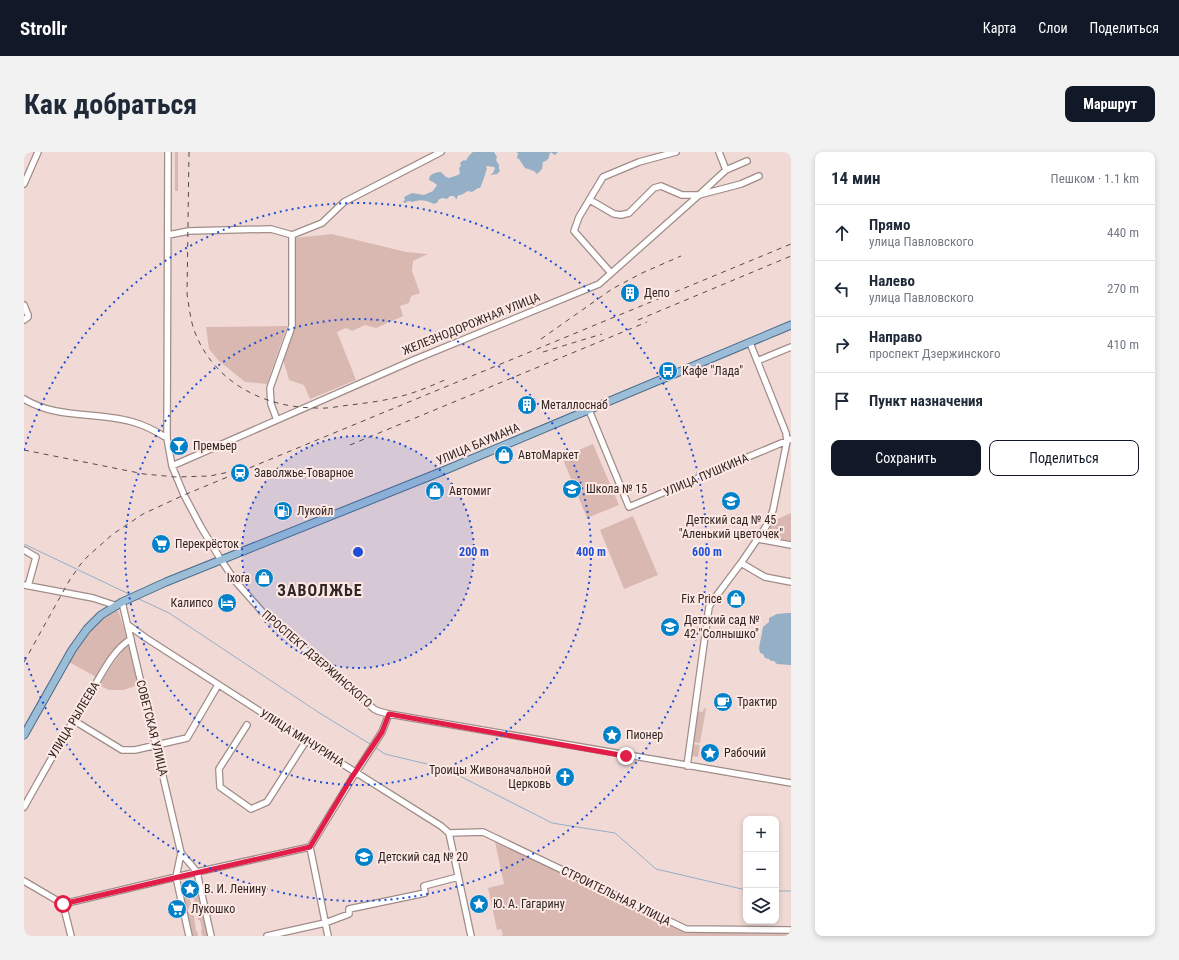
<!DOCTYPE html>
<html lang="ru">
<head>
<meta charset="utf-8">
<style>
  :root { --surface:#fff; --page:#f2f2f3; --text:#1f2937; --muted:#747a83; --line:#e0e1e3; --accent:#111827 }
  body { margin:0; font-family:"Roboto Condensed",sans-serif; background:var(--page); color:var(--text) }
  .controls { position:absolute; right:12px; bottom:12px; display:grid; overflow:hidden; border-radius:8px; box-shadow:0 2px 6px #0003 }
  .controls button { width:36px; height:36px; display:grid; place-items:center; padding:0; border:0; border-bottom:1px solid var(--line); background:var(--surface); color:var(--text); font:20px sans-serif }
  .stop { position:absolute; width:12px; height:12px; margin:-9px; border:3px solid #e11d48; border-radius:50%; background:#fff }
  .stop.end { background:#e11d48; border-color:#fff; box-shadow:0 1px 4px #0008 }
  .list { margin:0; padding:0; list-style:none }
  h2 { display:flex; justify-content:space-between; align-items:center; height:52px; margin:0; padding:0 16px; font-size:17px }
  h2 small { font-size:13px; font-weight:400; color:var(--muted) }
  .list li { display:grid; grid-template-columns:26px 1fr auto; gap:12px; align-items:center; box-sizing:border-box; height:56px; padding:0 16px; border-top:1px solid var(--line) }
  .list b { display:block; font-size:15px; white-space:nowrap }
  .list p { margin:0; font-size:13px; white-space:nowrap; color:var(--muted) }
  .list em { font-size:13px; font-style:normal; color:var(--muted) }
  .actions { display:flex; gap:8px; padding:12px 16px }
  .actions a { flex:1; padding:9px 0; border:1px solid var(--accent); border-radius:8px; text-align:center; font-size:14px; color:var(--accent) }
  .actions .main { background:var(--accent); color:#fff }
  .icon { flex:none; width:22px; height:22px; fill:none; stroke:currentColor; stroke-width:2; stroke-linecap:round; stroke-linejoin:round }
  .map { position:relative; flex:none; width:767px; height:784px; overflow:hidden; border-radius:8px }
  header { display:flex; align-items:center; gap:24px; box-sizing:border-box; height:56px; padding:0 20px; background:var(--accent); color:#fff }
  header strong { font-size:19px }
  nav { display:flex; gap:22px; margin-inline-start:auto; font-size:14px }
  .intro { display:flex; align-items:center; justify-content:space-between; box-sizing:border-box; height:96px; padding:0 24px }
  h1 { margin:0; font-size:28px }
  .button { padding:10px 18px; border-radius:8px; background:var(--accent); color:#fff; font-size:14px; font-weight:700 }
  main { display:flex; gap:24px; padding:0 24px }
  aside { flex:1; background:var(--surface); border-radius:8px; box-shadow:0 2px 6px #0003 }
  .map>svg:first-child { display:block }
  .green { fill:#dab8b2 }
  .water { fill:#94afc6 }
  .lines { fill:none; stroke-linecap:round; stroke-linejoin:round }
  .stream { stroke:#94afc6; stroke-width:1 }
  .minor-casing { stroke:#a08c88; stroke-width:8 }
  .major-casing { stroke:#4a6c88; stroke-width:9 }
  .minor { stroke:#fff; stroke-width:5.5 }
  .major { stroke:#9bbdd8; stroke-width:7 }
  .rail { stroke:#564a49; stroke-width:1; stroke-dasharray:5 5; stroke-linecap:butt }
  .route { stroke:#e11d48; stroke-width:5 }
  .ring { fill:none; stroke:#1d4ed8; stroke-width:2; stroke-dasharray:2 4 }
  .labels { text-anchor:middle; stroke-width:4; stroke-linejoin:round; paint-order:stroke }
  .poi-label { font-size:12px; fill:#2f2625; stroke:#fee8e3; text-anchor:start }
  .street-label { font-size:12px; fill:#2f2625; stroke:#fee8e3 }
  .district-label { font-size:16px; font-weight:bold; letter-spacing:1px; fill:#2f2625; stroke:#fee8e3 }
  .centre { fill:#1d4ed8; stroke:#fee8e3; stroke-width:2 }
  .ring-label { font-size:12px; text-anchor:middle; font-weight:bold; fill:#1d4ed8; stroke:#fee8e3; stroke-width:4; stroke-linejoin:round; paint-order:stroke }
</style>
</head>
<body>
<header>
<strong>Strollr</strong>
<nav><a>Карта</a><a>Слои</a><a>Поделиться</a></nav>
</header>
<div class="intro"><h1>Как добраться</h1><a class="button">Маршрут</a></div>
<main>
<div class="map">
<svg width="767" height="784" viewBox="0 0 767 784">
  <rect width="100%" height="100%" fill="#f1dad6"/>
  <!-- green -->
  <path class="green" d="M151 0H154V39H151Z
    M308 82 382 100 404 102 389 109 388 119 396 141 387 144 385 151 376 154 379 164 352 176 341 173 328 179 322 176 313 180 332 228 286 247 280 233 265 228 259 207 272 171 271 86Z
    M263 174 243 232 221 230 194 208 185 197 182 175Z
    M569 292 595 353 563 366 538 305Z
    M767 361V391L742 386 749 369Z
    M609 364 634 423 600 437 576 378Z
    M94 458 103 486C90 497 81 511 72 525L45 510C59 487 70 470 94 458Z
    M104 492 114 533 99 538H85L75 533 88 513Z
    M680 556 682 557 676 591 669 590 673 559 679 560Z
    M668 592 676 593 674 605 667 604Z
    M471 690 477 692 663 781 767 780V784H477L479 783 477 777 473 778 464 736 480 732Z
    M171 739H175L178 754 176 755 171 752 169 742H172Z
    M162 742V744L165 743 167 752 164 757 162 758 158 743Z
    M176 758H179L185 784H178L177 778H178L176 768H174L173 763Z
    M165 760 167 762 170 764 172 779H173L174 784H167L162 761Z"/>
  <!-- water -->
  <path class="water" d="M449 0H470L473 5 472 8 475 13V17L476 19 473 22 466 23 469 21 471 16 470 15 463 14 462 15 463 16 460 26 456 36H454L448 40 444 39 437 43H435L433 45V47H432L430 44H426L423 47 418 46 414 48V50L410 52C404 49 397 47 392 49 388 50 389 50 384 49L381 51 379 50 381 48 380 45 388 41 400 43 409 39 413 33 409 30 405 28C405 22 412 20 417 20L422 25 425 26 434 23 436 21 435 16 437 14 436 11 440 8 442 9C443 6 446 2 449 0Z
    M492 0H534L531 3 526 0C525 6 525 8 519 10L518 17 513 22 510 19 501 16 495 7 493 6 494 1Z
    M763 461H767V513L753 512 750 509H747L745 507 741 506 739 502 736 501 735 496 739 475 745 470V466L753 462Z"/>
  <g class="lines">
    <!-- stream -->
    <path class="stream" d="M0 392 107 443
      M115 447 145 461 294 560 346 592
      M352 596 361 602 420 616 528 671 591 681 632 717 722 738
      M752 739H767"/>
    <!-- minor casing -->
    <g class="minor-casing">
      <path id="minor" d="M144 0 143 286 148 314 160 343 177 375 197 408 212 430 242 464 350 557 354 559 365 562 767 631
        M695 0 702 18
        M0 32 14 0
        M566 48 590 62 597 63 605 61 630 36 637 34 658 43H675L702 18 723 9
        M144 83 165 79 247 77 268 83
        M587 121 550 79 555 65 579 25 615 10 652 0
        M0 153 4 163V165L0 168
        M733 209 767 195
        M0 247C34 268 76 259 112 271 123 274 133 280 143 286
        M565 258 605 355 767 287
        M253 268 247 252 246 236 268 174V83L298 71 320 50 417 0
        M148 314 392 207 575 132 675 43 717 32 735 24
        M734 387 767 393
        M0 398 12 405 4 434
        M717 411 741 425 767 430
        M0 433 69 446 93 454
        M98 450 157 701 152 725 165 784
        M104 473 122 486 282 589 417 674 425 681 447 784
        M49 568 98 598H111L163 586 194 533
        M223 573 195 617 196 635 227 657 243 650 282 589
        M663 614 685 455 690 447 717 411 745 370 749 358 763 289 762 281 726 191
        M0 655C22 616 44 576 68 538 79 520 89 498 107 487
        M425 681 459 680 662 777 767 778
        M286 695 304 784
        M157 701 173 720 187 784
        M0 729 39 752 47 784
        M39 752 173 720 286 695 329 625 358 580 365 562
        M243 784 301 771 325 762V757L401 741 400 734 434 725"/>
    </g>
    <!-- major casing -->
    <g class="major-casing">
      <path id="major" d="M0 583 48 498 63 477 77 463 98 450 142 430 419 319 767 173"/>
    </g>
    <!-- minor -->
    <use href="#minor" class="minor"/>
    <!-- major -->
    <use href="#major" class="major"/>
    <!-- rail -->
    <path class="rail" d="M165 0 163 142C165 154 166 164 169 175 187 229 239 256 293 256 304 257 315 254 326 253 342 251 359 249 374 245 391 241 407 234 423 227
      M614 168 767 104
      M517 187 588 137 618 121 657 104
      M519 200 578 182
      M326 293 623 170
      M0 298 120 322 152 325 186 324 205 320
      M0 510 45 429 56 413 64 404 89 382 119 362 160 343 767 92"/>
  </g>
  <g class="lines">
    <!-- route -->
    <path class="route" d="M39 752 163 723 286 695 328 625 358 580 365 562 602 604"/>
  </g>
  <!-- distance rings -->
  <circle cx="334" cy="400" r="116" fill="#1d4ed8" fill-opacity=".12"/>
  <g class="ring">
    <circle cx="334" cy="400" r="116"/>
    <circle cx="334" cy="400" r="233"/>
    <path d="M0 298A349 349 0 1 1 0 502"/>
  </g>
  <!-- icons -->
  <defs>
    <g id="building-disc" transform="scale(1)"><circle r="9.5" fill="#0081c9" stroke="#fee8e3"/><path d="M-4-6H4V6H1V3H-1V6H-4ZM-2.5-4.3h1.7v1.8h-1.7ZM.8-4.3h1.7v1.8H.8ZM-2.5-1h1.7V.8h-1.7ZM.8-1h1.7V.8H.8Z" fill="#fff"/></g>
    <g id="bus-disc" transform="scale(1)"><circle r="9.5" fill="#0081c9" stroke="#fee8e3"/><path d="M-5-6H5V4H4V6H2V4H-2V6H-4V4H-5ZM-3.5-4V0h7V-4ZM-3.5 1.2v1.5H-2V1.2ZM2 1.2v1.5H3.5V1.2Z" fill="#fff"/></g>
    <g id="bar-disc" transform="scale(1)"><circle r="9.5" fill="#0081c9" stroke="#fee8e3"/><path d="M-6-5H6L.8 .8V4.5H3.5V6h-7V4.5H-.8V.8Z" fill="#fff"/></g>
    <g id="shop-disc" transform="scale(1)"><circle r="9.5" fill="#0081c9" stroke="#fee8e3"/><path d="M-5-2.5h2.3a2.7 3.5 0 0 1 5.4 0H5L5.5 6h-11ZM-1.5-2.5h3a1.5 2.3 0 0 0-3 0Z" fill="#fff"/></g>
    <g id="station-disc" transform="scale(1)"><circle r="9.5" fill="#0081c9" stroke="#fee8e3"/><path d="M-3-6H3Q5-6 5-4V2Q5 4 3 4L4.5 6H3L1.5 4h-3L-3 6H-4.5L-3 4Q-5 4-5 2V-4Q-5-6-3-6ZM-3.5-4v3h7v-3ZM-3.5 1v1.5H-2V1ZM2 1v1.5H3.5V1Z" fill="#fff"/></g>
    <g id="school-disc" transform="scale(1)"><circle r="9.5" fill="#0081c9" stroke="#fee8e3"/><path d="M0-5L7-2L0 1L-7-2ZM-4 1L0 2.5L4 1V4Q0 6-4 4Z" fill="#fff"/></g>
    <g id="fuel-disc" transform="scale(1)"><circle r="9.5" fill="#0081c9" stroke="#fee8e3"/><path d="M-5.5-6h7V0h2V4h1.3V-2.5L3-4.5l.8-.8L6-3V5H2.5V1h-1V6h-7ZM-4.2-4.7v3.2H.2V-4.7Z" fill="#fff"/></g>
    <g id="supermarket-disc" transform="scale(1)"><circle r="9.5" fill="#0081c9" stroke="#fee8e3"/><path d="M-6-5.5h2.5l.6 2H6L4.5 2H-2.5L-4.4-4H-6ZM-1.5 3.2a1.3 1.3 0 1 0 .1 0ZM3 3.2a1.3 1.3 0 1 0 .1 0Z" fill="#fff"/></g>
    <g id="hotel-disc" transform="scale(1)"><circle r="9.5" fill="#0081c9" stroke="#fee8e3"/><path d="M-6-4.5h1.5V1H6V5H4.5V3h-9V5H-6ZM-4 0a1.8 1.8 0 1 1 3.6 0ZM.5 0V-2.5h3Q6-2.5 6 0Z" fill="#fff"/></g>
    <g id="cafe-disc" transform="scale(1)"><circle r="9.5" fill="#0081c9" stroke="#fee8e3"/><path d="M-5.5-4.5H6V0H3Q3 3.5 0 3.5H-2.5Q-5.5 3.5-5.5 0ZM3-3.2v2h1.7v-2ZM-6 4.5H4V6H-6Z" fill="#fff"/></g>
    <g id="sight-disc" transform="scale(1)"><circle r="9.5" fill="#0081c9" stroke="#fee8e3"/><path d="M0-6L1.8-2.2L6-1.7L2.9 1.2L3.7 5.4L0 3.3L-3.7 5.4L-2.9 1.2L-6-1.7L-1.8-2.2Z" fill="#fff"/></g>
    <g id="church-disc" transform="scale(1)"><circle r="9.5" fill="#0081c9" stroke="#fee8e3"/><path d="M-1.2-6h2.4v3.5h3.3v2.4h-3.3V6h-2.4V-.1h-3.3v-2.4h3.3Z" fill="#fff"/></g>
  </defs>
  <g fill-rule="evenodd">
    <use href="#building-disc" x="606" y="141"/>
    <use href="#bus-disc" x="644" y="219"/>
    <use href="#building-disc" x="503" y="253"/>
    <use href="#bar-disc" x="155" y="294"/>
    <use href="#shop-disc" x="480" y="303"/>
    <use href="#station-disc" x="216" y="321"/>
    <use href="#school-disc" x="548" y="337"/>
    <use href="#shop-disc" x="411" y="339"/>
    <use href="#school-disc" x="707" y="349"/>
    <use href="#fuel-disc" x="259" y="359"/>
    <use href="#supermarket-disc" x="137" y="392"/>
    <use href="#shop-disc" x="240" y="426"/>
    <use href="#shop-disc" x="712" y="447"/>
    <use href="#hotel-disc" x="203" y="451"/>
    <use href="#school-disc" x="646" y="475"/>
    <use href="#cafe-disc" x="699" y="550"/>
    <use href="#sight-disc" x="588" y="583"/>
    <use href="#sight-disc" x="686" y="601"/>
    <use href="#church-disc" x="541" y="625"/>
    <use href="#school-disc" x="340" y="705"/>
    <use href="#sight-disc" x="166" y="737"/>
    <use href="#sight-disc" x="455" y="752"/>
    <use href="#supermarket-disc" x="153" y="757"/>
  </g>
  <g class="labels">
    <!-- poi labels -->
    <g class="poi-label">
      <text x="620" y="145">Депо</text>
      <text x="658" y="223">Кафе "Лада"</text>
      <text x="517" y="257">Металлоснаб</text>
      <text x="169" y="298">Премьер</text>
      <text x="494" y="307">АвтоМаркет</text>
      <text x="230" y="325">Заволжье-Товарное</text>
      <text x="562" y="341">Школа № 15</text>
      <text x="425" y="343">Автомиг</text>
      <text x="273" y="363">Лукойл</text>
      <text x="707" y="372" text-anchor="middle">Детский сад № 45<tspan x="707" dy="14">"Аленький цветочек"</tspan></text>
      <text x="151" y="396">Перекрёсток</text>
      <text x="226" y="430" text-anchor="end">Ixora</text>
      <text x="698" y="451" text-anchor="end">Fix Price</text>
      <text x="189" y="455" text-anchor="end">Калипсо</text>
      <text x="660" y="472">Детский сад №<tspan x="660" dy="14">42 "Солнышко"</tspan></text>
      <text x="713" y="554">Трактир</text>
      <text x="602" y="587">Пионер</text>
      <text x="700" y="605">Рабочий</text>
      <text x="527" y="622" text-anchor="end">Троицы Живоначальной<tspan x="527" dy="14">Церковь</tspan></text>
      <text x="354" y="709">Детский сад № 20</text>
      <text x="180" y="741">В. И. Ленину</text>
      <text x="469" y="756">Ю. А. Гагарину</text>
      <text x="167" y="761">Лукошко</text>
    </g>
    <!-- street labels -->
    <g class="street-label">
      <text transform="translate(447 172) rotate(-22)" y="4">ЖЕЛЕЗНОДОРОЖНАЯ УЛИЦА</text>
      <text transform="translate(454 292) rotate(-23)" y="4">УЛИЦА БАУМАНА</text>
      <text transform="translate(682 323) rotate(-23)" y="4">УЛИЦА ПУШКИНА</text>
      <text transform="translate(293 507) rotate(41)" y="4">ПРОСПЕКТ ДЗЕРЖИНСКОГО</text>
      <text transform="translate(50 568) rotate(-59)" y="4">УЛИЦА РЫЛЕЕВА</text>
      <text transform="translate(128 576) rotate(76)" y="4">СОВЕТСКАЯ УЛИЦА</text>
      <text transform="translate(278 586) rotate(32)" y="4">УЛИЦА МИЧУРИНА</text>
      <text transform="translate(592 744) rotate(26)" y="4">СТРОИТЕЛЬНАЯ УЛИЦА</text>
    </g>
    <!-- district labels -->
    <g class="district-label">
      <text x="296" y="444">ЗАВОЛЖЬЕ</text>
    </g>
  </g>
  <circle cx="334" cy="400" r="6" class="centre"/>
  <g class="ring-label">
    <text x="450" y="404">200 m</text>
    <text x="567" y="404">400 m</text>
    <text x="683" y="404">600 m</text>
  </g>
</svg>
<div class="controls">
<button>+</button>
<button>−</button>
<button><svg class="icon" aria-label="layers" viewBox="0 0 24 24"><path d="M12 4l9 5-9 5-9-5zM3 14l9 5 9-5"/></svg></button>
</div>
<div class="stop" style="left:39px;top:752px"></div>
<div class="stop end" style="left:602px;top:604px"></div>
</div>
<aside>
<h2>14 мин<small>Пешком · 1.1 km</small></h2>
<ul class="list">
<li><svg class="icon" aria-label="ahead" viewBox="0 0 24 24"><path d="M12 20V5M6 11l6-6 6 6"/></svg><div><b>Прямо</b><p>улица Павловского</p></div><em>440 m</em></li>
<li><svg class="icon" aria-label="left" viewBox="0 0 24 24"><path d="M17 20v-9H6M10 6l-5 5 5 5"/></svg><div><b>Налево</b><p>улица Павловского</p></div><em>270 m</em></li>
<li><svg class="icon" aria-label="right" viewBox="0 0 24 24"><path d="M7 20v-9h11M14 6l5 5-5 5"/></svg><div><b>Направо</b><p>проспект Дзержинского</p></div><em>410 m</em></li>
<li><svg class="icon" aria-label="arrive" viewBox="0 0 24 24"><path d="M6 21V4h12l-3 4 3 4H6"/></svg><div><b>Пункт назначения</b></div></li>
</ul>
<div class="actions"><a class="main">Сохранить</a><a>Поделиться</a></div>
</aside>
</main>
</body>
</html>
